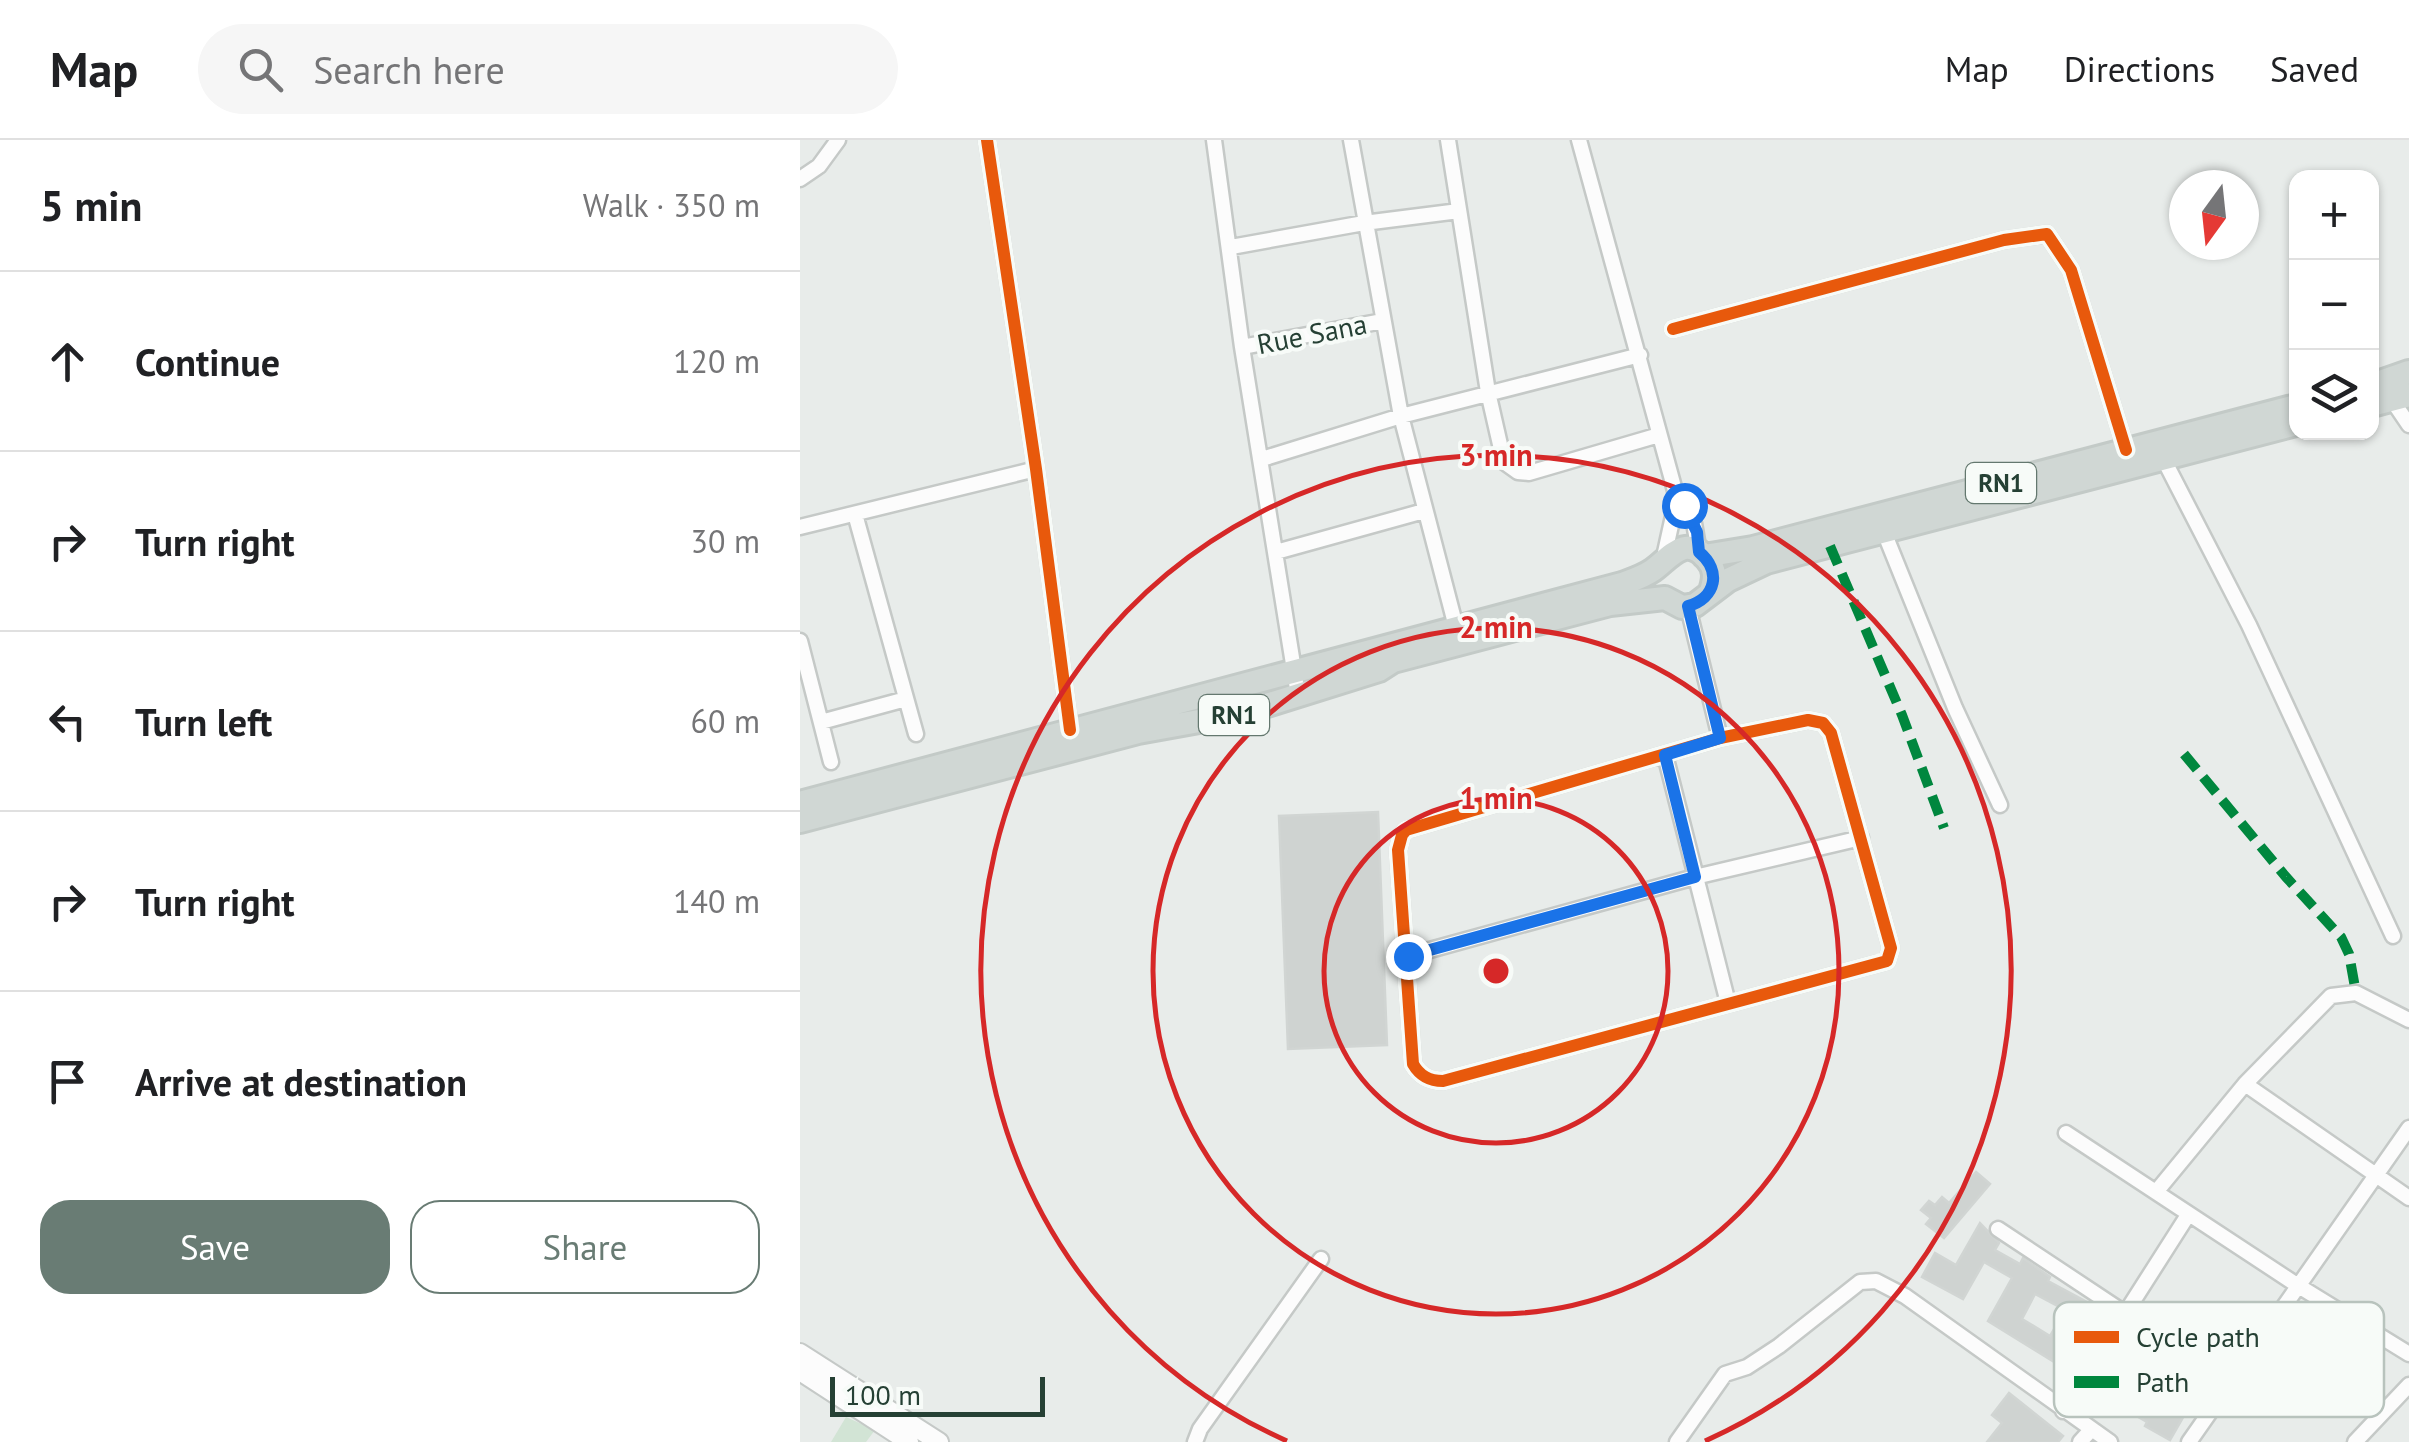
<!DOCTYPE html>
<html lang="en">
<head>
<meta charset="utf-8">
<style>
  :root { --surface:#fff; --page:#f6f6f6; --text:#202124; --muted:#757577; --line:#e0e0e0; --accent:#697c74 }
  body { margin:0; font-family:"PT Sans",sans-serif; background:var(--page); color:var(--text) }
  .controls { position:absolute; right:30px; top:30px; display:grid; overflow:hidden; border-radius:20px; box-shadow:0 2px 8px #0004 }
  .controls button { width:90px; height:90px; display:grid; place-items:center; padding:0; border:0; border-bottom:2px solid var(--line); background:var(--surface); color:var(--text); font:50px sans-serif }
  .compass { position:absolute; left:1369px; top:30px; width:90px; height:90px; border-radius:50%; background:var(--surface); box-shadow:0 2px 8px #0004; rotate:195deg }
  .scale { position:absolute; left:30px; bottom:25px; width:215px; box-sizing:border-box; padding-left:10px; border:5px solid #254034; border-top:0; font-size:28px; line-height:35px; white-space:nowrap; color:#254034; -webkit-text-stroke:8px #f7fbf8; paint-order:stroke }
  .stop { position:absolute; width:30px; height:30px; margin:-22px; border:8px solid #1a73e8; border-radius:50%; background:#fff }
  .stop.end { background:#1a73e8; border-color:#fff; box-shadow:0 2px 10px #0008 }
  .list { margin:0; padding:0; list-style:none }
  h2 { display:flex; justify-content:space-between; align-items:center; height:130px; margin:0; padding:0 40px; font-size:42px }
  h2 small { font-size:32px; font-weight:400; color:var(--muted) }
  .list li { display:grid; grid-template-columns:65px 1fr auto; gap:30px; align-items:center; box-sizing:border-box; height:180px; padding:0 40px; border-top:2px solid var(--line) }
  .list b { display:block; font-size:38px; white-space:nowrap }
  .list em { font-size:32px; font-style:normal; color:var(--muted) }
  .actions { display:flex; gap:20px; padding:30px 40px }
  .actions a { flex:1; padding:22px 0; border:2px solid var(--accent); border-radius:30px; text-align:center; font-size:35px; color:var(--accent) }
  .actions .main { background:var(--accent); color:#fff }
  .icon { flex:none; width:55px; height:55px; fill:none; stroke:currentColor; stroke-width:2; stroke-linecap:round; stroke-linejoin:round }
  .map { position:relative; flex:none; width:1609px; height:1302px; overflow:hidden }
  header { display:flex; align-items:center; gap:60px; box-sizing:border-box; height:140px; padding:0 50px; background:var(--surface); border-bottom:2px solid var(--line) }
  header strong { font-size:48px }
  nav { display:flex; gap:55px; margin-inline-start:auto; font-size:35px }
  .search { width:700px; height:90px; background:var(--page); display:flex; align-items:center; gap:25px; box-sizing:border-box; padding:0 35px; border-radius:55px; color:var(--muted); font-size:38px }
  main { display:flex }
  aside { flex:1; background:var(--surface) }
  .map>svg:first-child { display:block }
  .green { fill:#d2e4d5 }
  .building { fill:#cfd3d1; stroke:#d1d5d3; stroke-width:2.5; fill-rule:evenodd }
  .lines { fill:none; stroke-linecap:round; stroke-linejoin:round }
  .minor-casing { stroke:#c5c9c7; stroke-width:19 }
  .tertiary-casing { stroke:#c5c9c7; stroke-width:22 }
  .primary-casing { stroke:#c3cac7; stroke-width:28 }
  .minor { stroke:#fcfcfc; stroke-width:14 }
  .tertiary { stroke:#fcfcfc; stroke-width:18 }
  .primary { stroke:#d0d7d4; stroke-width:22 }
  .quiet { stroke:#00873e; stroke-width:10; stroke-dasharray:20 10; stroke-linecap:butt }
  .cycleway-casing { stroke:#f7fbf8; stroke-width:19 }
  .cycleway { stroke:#e8590c; stroke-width:12 }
  .route { stroke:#1a73e8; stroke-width:12 }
  .ring { fill:none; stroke:#d62828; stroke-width:5 }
  .labels { text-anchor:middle; stroke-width:8; stroke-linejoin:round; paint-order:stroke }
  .shield { fill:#f7fbf8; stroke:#64786f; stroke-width:2.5 }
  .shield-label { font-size:25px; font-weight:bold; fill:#254034 }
  .street-label { font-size:28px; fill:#254034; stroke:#f7fbf8 }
  .key { fill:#f7fbf8; stroke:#b8c3bd; stroke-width:2.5 }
  .key-label { font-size:28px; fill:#254034 }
  .centre { fill:#d62828; stroke:#f7fbf8; stroke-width:5 }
  .ring-label { font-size:30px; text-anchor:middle; font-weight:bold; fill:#d62828; stroke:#f7fbf8; stroke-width:8; stroke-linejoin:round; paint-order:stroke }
</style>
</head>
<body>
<header>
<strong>Map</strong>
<div class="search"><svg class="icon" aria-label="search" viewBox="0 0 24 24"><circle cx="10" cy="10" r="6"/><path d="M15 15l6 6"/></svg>Search here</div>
<nav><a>Map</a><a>Directions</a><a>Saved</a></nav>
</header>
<main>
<aside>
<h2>5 min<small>Walk · 350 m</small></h2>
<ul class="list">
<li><svg class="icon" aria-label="ahead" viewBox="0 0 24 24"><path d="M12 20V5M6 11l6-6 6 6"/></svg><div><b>Continue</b></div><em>120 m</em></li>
<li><svg class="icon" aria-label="right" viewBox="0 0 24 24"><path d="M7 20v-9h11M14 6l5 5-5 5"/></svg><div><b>Turn right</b></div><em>30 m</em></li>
<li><svg class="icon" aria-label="left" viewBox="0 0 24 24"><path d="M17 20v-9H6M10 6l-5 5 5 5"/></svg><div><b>Turn left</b></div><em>60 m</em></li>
<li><svg class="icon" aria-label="right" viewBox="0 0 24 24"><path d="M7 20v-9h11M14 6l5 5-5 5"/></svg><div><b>Turn right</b></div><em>140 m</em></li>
<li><svg class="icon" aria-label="arrive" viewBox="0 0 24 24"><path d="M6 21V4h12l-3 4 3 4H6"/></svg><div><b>Arrive at destination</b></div></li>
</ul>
<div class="actions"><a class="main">Save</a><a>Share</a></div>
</aside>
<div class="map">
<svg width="1609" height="1302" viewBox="0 0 1609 1302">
  <rect width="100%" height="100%" fill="#e8ecea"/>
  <!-- green -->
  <path class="green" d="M46 1277 75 1290 66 1302H31Z"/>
  <!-- building -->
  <path class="building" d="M578 672 587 905 488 909 479 676Z
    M1176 1032 1190 1044 1144 1098 1126 1084 1131 1078 1121 1070 1129 1061 1135 1065 1142 1057 1149 1063Z
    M1180 1083 1199 1103 1195 1110 1220 1124 1223 1118 1250 1137 1248 1141 1300 1169 1264 1228 1188 1181 1212 1138 1184 1122 1163 1159 1122 1137 1135 1113 1156 1125ZM1235 1154 1265 1170 1250 1196 1222 1179Z
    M1332 1202 1351 1213 1330 1249 1358 1264 1381 1222 1405 1239 1370 1300 1345 1286 1347 1282 1296 1253 1316 1218 1321 1221Z
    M1209 1253 1263 1296 1258 1302H1187L1202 1283 1192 1275Z"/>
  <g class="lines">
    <!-- minor casing -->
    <g class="minor-casing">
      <path id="minor" d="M187 0 236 329 270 590
        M414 0 442 207 498 555
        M551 0 601 276 656 487
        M648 0 688 252 704 322 718 332 729 333 859 295
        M779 0 877 358 864 417
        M0 39 19 26 38 0
        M431 107 564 83 659 71
        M873 189 1204 100 1247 94 1271 130 1326 310
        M442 207 583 181
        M1592 260 1609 285
        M1363 318 1449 485 1593 796
        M462 319 601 276 840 215
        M877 358 894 383 899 412
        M55 374 116 594
        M0 387 236 329
        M1084 392 1155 568 1200 665
        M476 412 624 371
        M888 467 920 598
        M0 501 31 622
        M1008 580 1023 583 1031 593 1091 808 1087 821 643 941C629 941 620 936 613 924L598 710 602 695 606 690 920 598Z
        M21 582 106 559
        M865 615 928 863
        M608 816 895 737 1061 698
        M1445 944 1609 1058
        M1266 993 1497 1145 1609 1214
        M1356 1052 1445 944 1531 856 1556 853 1609 880
        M1198 1089 1323 1172
        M1263 1271 1388 1075
        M395 1302 400 1289 521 1119
        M877 1302 925 1234 947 1227 979 1206 1060 1142 1076 1141 1105 1156 1310 1302
        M1280 1302 1290 1291
        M1389 1302 1609 988
        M1555 1302 1609 1245"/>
    </g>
    <!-- tertiary casing -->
    <g class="tertiary-casing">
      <path id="tertiary" d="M0 1213 139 1302
        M0 1231 109 1302"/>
    </g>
    <!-- primary casing -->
    <g class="primary-casing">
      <path id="primary" d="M1572 245 1609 232
        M1572 265 1609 255
        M904 416 953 408 1496 266
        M0 663 822 444C833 440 843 437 853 430 869 419 885 393 907 419 916 429 915 439 911 451
        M0 681 338 592 438 574 579 530 593 521 810 464 865 458 882 467 895 465 928 440 966 422 1496 284"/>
    </g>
    <!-- minor -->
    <use href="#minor" class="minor"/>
    <!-- tertiary -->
    <use href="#tertiary" class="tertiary"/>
    <!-- primary -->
    <use href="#primary" class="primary"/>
    <!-- quiet -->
    <path class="quiet" d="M1030 406 1102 575 1144 688
      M1384 614 1486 737 1541 797 1549 814 1556 853"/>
    <!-- cycleway casing -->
    <g class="cycleway-casing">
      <path id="cycleway" d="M187 0 236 329 270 590
        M873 189 1204 100 1247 94 1271 130 1326 310
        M1008 580 1023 583 1031 593 1091 808 1087 821 643 941C629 941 620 936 613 924L598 710 602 695 606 690 920 598Z"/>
    </g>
    <!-- cycleway -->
    <use href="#cycleway" class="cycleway"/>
  </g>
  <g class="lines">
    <!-- route -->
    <path class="route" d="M608 816 895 737 865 615 920 598 888 466C916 458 922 431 899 412L897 392 884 365"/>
  </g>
  <!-- distance rings -->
  <g class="ring">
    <circle cx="696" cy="831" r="172"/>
    <circle cx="696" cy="831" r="343"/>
    <path d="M487 1301A515 515 0 1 1 905 1301"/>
  </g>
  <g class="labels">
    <!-- shield labels -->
    <g class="shield">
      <rect x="1166" y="323" width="70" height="40" rx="8"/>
      <rect x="399" y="555" width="70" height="40" rx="8"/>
    </g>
    <g class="shield-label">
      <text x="1201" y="352">RN1</text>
      <text x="434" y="584">RN1</text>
    </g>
    <!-- street labels -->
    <g class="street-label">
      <text transform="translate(512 194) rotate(-11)" y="10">Rue Sana</text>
    </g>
  </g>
  <!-- legend -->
  <rect x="1254" y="1162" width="330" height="115" rx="15" class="key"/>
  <rect x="1274" y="1191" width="45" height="12" fill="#e8590c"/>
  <rect x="1274" y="1236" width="45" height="12" fill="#00873e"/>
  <g class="key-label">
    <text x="1336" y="1207">Cycle path</text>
    <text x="1336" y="1252">Path</text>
  </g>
  <circle cx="696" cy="831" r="15" class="centre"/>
  <g class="ring-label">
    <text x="696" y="326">3 min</text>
    <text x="696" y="498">2 min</text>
    <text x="696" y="669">1 min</text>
  </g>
</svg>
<div class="controls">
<button>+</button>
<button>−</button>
<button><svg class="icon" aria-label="layers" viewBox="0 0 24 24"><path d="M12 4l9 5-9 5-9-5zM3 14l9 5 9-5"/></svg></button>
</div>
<svg class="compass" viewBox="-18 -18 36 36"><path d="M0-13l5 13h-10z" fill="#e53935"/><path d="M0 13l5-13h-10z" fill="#757577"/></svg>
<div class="scale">100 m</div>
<div class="stop" style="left:884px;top:365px"></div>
<div class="stop end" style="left:608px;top:816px"></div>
</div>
</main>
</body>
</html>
